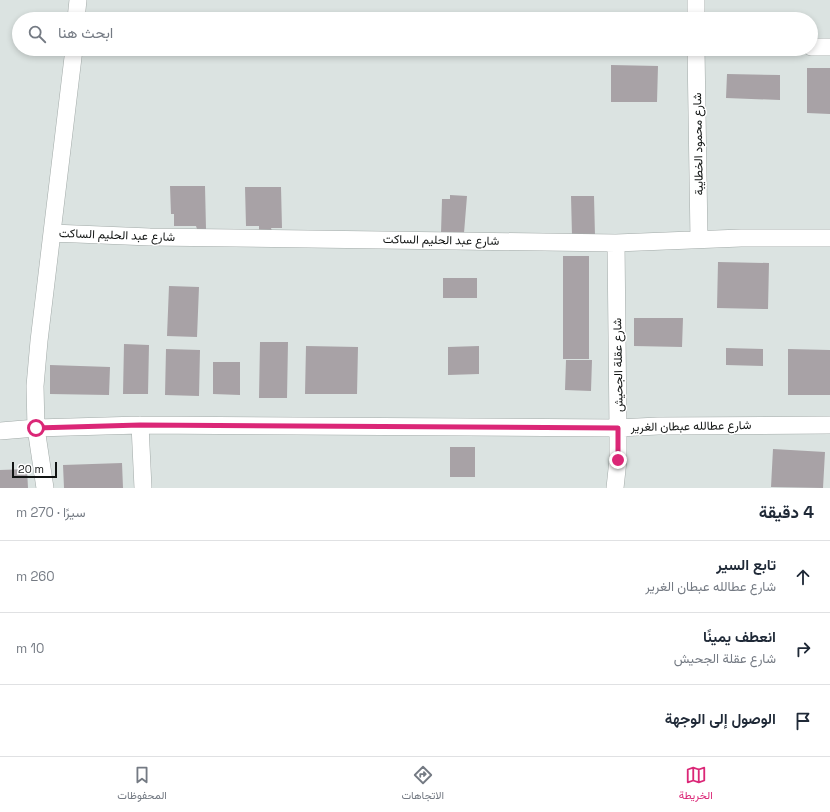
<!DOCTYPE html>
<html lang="ar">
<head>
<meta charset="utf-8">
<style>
  :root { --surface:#fff; --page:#f6f6f7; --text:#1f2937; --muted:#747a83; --line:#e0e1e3; --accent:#db2777 }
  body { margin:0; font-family:"Space Grotesk",Vazirmatn,sans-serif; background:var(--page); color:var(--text); direction:rtl }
  .scale { position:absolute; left:12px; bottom:10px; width:45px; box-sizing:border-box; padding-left:4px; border:2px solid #111413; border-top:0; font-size:11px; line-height:14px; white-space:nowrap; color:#111413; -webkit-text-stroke:3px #fff; paint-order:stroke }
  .stop { position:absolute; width:12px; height:12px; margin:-9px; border:3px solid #db2777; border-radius:50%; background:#fff }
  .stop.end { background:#db2777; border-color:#fff; box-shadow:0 1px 4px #0008 }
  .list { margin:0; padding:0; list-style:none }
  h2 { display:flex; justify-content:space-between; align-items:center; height:52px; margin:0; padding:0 16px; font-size:17px }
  h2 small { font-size:13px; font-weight:400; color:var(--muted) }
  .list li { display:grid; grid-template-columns:26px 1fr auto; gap:12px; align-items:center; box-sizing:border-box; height:72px; padding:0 16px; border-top:1px solid var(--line) }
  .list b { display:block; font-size:15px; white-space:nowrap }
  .list p { margin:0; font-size:13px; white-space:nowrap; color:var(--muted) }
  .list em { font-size:13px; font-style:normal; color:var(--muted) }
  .icon { flex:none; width:22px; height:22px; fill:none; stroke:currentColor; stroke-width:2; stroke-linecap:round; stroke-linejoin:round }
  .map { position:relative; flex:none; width:830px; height:488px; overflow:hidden; direction:ltr }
  .search { position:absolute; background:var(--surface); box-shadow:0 2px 6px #0003; left:12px; right:12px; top:12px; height:44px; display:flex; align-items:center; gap:10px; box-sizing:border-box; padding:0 14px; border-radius:22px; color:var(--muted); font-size:15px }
  .sheet { height:268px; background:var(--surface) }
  nav { display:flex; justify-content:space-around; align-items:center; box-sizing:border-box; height:56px; border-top:1px solid var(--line); background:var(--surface); font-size:11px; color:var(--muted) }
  nav a { display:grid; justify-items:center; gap:2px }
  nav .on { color:var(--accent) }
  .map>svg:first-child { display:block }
  .building { fill:#a8a2a6 }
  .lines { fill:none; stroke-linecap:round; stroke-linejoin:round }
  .street-casing { stroke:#a2aaa8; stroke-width:18 }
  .street { stroke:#fff; stroke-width:17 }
  .route { stroke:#db2777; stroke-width:5 }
  .labels { text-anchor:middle; stroke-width:3; stroke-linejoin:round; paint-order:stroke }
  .street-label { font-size:12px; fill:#111413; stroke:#fff }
</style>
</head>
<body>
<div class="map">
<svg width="830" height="488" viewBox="0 0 830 488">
  <rect width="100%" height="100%" fill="#dbe3e1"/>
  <!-- building -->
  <path class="building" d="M611 65 658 66 657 102H611Z
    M807 68H830V114L807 113Z
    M727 74 780 75V100L726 98Z
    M170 186H205L206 229H197L196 226H174V214H171Z
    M245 187H281L282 228H271L272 231H259V226H246Z
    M450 195 467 196 464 233H441L442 199H450Z
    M571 196H594L595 236H572Z
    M563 256H589V359H563Z
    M718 262 769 263 768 309 717 308Z
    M443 278H477V298H443Z
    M169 286 199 287 197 337 167 336Z
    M634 318H683L682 347 634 346Z
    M260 342H288L287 398H259Z
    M124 344 149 345 148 394H123Z
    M306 346 358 347 357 394H305Z
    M479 346V374L448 375V347Z
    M726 348 763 349V366L726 365Z
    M166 349 200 350 199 396 165 395Z
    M788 349 830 350V395H788Z
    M566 360H592L591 391 565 390Z
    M213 362H240V395L213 394Z
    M50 365 110 367 109 395 50 394Z
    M450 447H475V477H450Z
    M773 449 825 452 823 488 771 487Z
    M122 463 123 488H64L63 465Z
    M27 469 28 488H0V470Z"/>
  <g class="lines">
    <!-- street casing -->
    <g class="street-casing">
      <path id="street" d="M696 0V19
        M76 19 78 0
        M811 47H830
        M696 49 699 239
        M52 233 150 237 616 243 741 238H830
        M140 425 143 488
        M0 431 36 428 140 425 618 428 658 426 830 425
        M45 488 36 428 35 386 39 341 74 49
        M615 488 618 460V428L616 243"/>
    </g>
    <!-- street -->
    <use href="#street" class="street"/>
  </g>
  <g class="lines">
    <!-- route -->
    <path class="route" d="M36 428 140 425 618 428V460"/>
  </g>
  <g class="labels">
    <!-- street labels -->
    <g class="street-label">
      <text transform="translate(698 144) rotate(-91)" y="4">شارع محمود الخطايبة</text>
      <text transform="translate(117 235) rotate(2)" y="4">شارع عبد الحليم الساكت</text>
      <text transform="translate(441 240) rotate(1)" y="4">شارع عبد الحليم الساكت</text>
      <text transform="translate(618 365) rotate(-91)" y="4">شارع عقلة الجحيش</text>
      <text transform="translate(691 426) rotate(-1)" y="4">شارع عطالله عبطان الغرير</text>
    </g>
  </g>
</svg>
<div class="scale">20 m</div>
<div class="stop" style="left:36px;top:428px"></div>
<div class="stop end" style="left:618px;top:460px"></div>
<div class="search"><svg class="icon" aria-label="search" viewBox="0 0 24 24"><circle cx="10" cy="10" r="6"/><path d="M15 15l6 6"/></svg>ابحث هنا</div>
</div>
<section class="sheet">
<h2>4 دقيقة<small>سيرًا · 270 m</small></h2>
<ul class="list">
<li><svg class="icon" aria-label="ahead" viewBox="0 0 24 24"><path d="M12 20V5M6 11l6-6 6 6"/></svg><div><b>تابع السير</b><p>شارع عطالله عبطان الغرير</p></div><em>260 m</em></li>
<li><svg class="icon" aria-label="right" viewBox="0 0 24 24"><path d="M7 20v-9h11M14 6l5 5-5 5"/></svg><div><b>انعطف يمينًا</b><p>شارع عقلة الجحيش</p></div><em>10 m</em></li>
<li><svg class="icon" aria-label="arrive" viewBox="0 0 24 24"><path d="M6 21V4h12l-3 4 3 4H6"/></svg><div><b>الوصول إلى الوجهة</b></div></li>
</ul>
</section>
<nav>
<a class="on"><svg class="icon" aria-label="map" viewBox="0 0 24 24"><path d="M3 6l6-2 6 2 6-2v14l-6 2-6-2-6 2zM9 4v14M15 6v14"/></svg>الخريطة</a>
<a><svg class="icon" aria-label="directions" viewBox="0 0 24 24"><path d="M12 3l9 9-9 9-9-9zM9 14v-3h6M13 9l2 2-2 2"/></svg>الاتجاهات</a>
<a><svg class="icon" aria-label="saved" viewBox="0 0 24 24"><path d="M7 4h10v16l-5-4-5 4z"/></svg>المحفوظات</a>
</nav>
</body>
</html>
